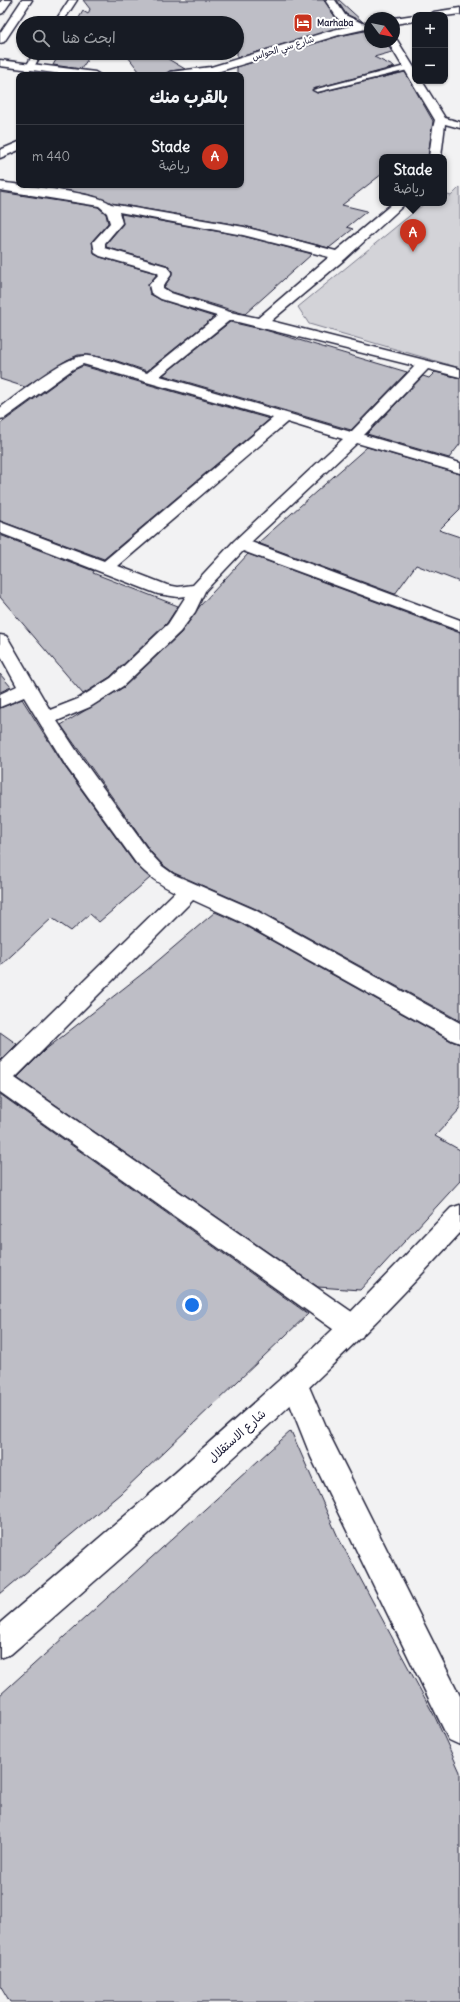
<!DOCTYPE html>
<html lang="ar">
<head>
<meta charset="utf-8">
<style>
  :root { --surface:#171b24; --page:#242831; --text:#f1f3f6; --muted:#9ea1a6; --line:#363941; --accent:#c8321e }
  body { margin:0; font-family:Delius,"Playpen Sans Arabic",sans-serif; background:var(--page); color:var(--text); direction:rtl }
  .controls { position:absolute; right:12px; top:12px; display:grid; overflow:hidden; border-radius:8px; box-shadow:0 1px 3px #0004 }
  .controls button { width:36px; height:36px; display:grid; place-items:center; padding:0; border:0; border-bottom:1px solid var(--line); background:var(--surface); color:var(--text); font:20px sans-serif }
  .compass { position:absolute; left:364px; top:12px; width:36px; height:36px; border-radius:50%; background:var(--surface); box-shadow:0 1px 3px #0004; rotate:122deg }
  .you { position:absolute; left:192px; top:1305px; width:14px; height:14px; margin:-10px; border:3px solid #fff; border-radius:50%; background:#1a73e8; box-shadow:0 0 0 6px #1a73e833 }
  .badge { display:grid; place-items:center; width:26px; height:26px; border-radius:50%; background:var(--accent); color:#fff; font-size:13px; font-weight:700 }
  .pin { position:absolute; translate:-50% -33px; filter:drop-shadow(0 1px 2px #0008) }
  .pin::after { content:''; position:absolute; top:21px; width:14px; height:12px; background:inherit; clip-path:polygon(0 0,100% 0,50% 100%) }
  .popup { position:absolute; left:379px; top:154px; width:68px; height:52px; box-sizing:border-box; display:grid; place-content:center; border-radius:8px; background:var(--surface); filter:drop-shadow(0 1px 3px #0005); font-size:13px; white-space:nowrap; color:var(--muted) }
  .popup b { font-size:15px; color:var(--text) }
  .popup::after { content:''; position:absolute; left:50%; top:100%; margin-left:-8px; border:8px solid transparent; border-top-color:var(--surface) }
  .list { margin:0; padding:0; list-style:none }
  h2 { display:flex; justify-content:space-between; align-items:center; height:52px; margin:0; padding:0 16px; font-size:17px }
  h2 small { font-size:13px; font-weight:400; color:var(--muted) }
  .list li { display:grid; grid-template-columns:26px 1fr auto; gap:12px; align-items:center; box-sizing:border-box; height:64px; padding:0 16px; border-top:1px solid var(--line) }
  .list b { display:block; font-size:15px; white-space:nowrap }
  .list p { margin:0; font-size:13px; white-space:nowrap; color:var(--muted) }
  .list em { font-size:13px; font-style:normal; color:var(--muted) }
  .icon { flex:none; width:22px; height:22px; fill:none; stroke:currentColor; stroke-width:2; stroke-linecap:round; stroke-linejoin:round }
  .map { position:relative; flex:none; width:460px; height:2002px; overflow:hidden; direction:ltr }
  .search { position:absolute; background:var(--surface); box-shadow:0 1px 3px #0004; left:16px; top:16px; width:228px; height:44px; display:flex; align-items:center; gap:10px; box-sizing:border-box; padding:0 14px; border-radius:22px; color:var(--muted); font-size:15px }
  .panel { position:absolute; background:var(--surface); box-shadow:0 1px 3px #0004; left:16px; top:72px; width:228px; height:116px; border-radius:8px; direction:rtl }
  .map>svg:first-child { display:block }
  .green { fill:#d3d3d8; stroke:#7a7a8a }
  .building { fill:#bebec6; stroke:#22223b }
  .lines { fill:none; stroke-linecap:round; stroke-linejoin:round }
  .lane-casing { stroke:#22223b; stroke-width:3 }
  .street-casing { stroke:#22223b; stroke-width:3 }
  .secondary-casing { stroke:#22223b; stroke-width:3 }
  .primary-casing { stroke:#22223b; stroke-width:3 }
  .lane { fill:#fff; fill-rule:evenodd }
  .street { fill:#fff; fill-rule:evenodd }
  .secondary { fill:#fff; fill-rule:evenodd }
  .primary { fill:#fff; fill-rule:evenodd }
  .labels { text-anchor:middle; stroke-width:4; stroke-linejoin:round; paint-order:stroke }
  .far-poi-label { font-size:9px; font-weight:bold; fill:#22223b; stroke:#fff; text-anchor:start }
  .far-street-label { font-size:9px; fill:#22223b; stroke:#fff }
  .near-street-label { font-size:12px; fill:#22223b; stroke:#fff }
</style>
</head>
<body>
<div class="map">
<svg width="460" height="2002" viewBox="0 0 460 2002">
  <rect width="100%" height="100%" fill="#f2f2f3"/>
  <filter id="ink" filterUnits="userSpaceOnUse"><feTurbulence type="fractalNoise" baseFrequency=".025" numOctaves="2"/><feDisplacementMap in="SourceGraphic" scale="8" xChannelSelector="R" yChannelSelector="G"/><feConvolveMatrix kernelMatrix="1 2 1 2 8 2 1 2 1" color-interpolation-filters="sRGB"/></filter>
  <g filter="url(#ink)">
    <!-- green -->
    <path class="green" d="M460 187V368L309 324 298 307 425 203H444V194L451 196Z"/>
    <!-- building -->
    <path class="building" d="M83 0H324L337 20 349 25 237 58V23H76L83 11 88 14 90 9Z
      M337 0H339L363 22 346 14Z
      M370 30V42H386L392 52 374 57 395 67 313 89 312 90 317 93 405 72 433 121 428 157H382V174L342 205 367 211 347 227 353 229 329 248 244 226 111 203 91 195 33 185H241V75H237V67L339 36Z
      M60 53H92L81 69 53 65Z
      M125 53H158L185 69 170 71 164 75H142Z
      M0 192 98 207 106 214 108 223 92 241 94 254 100 257 155 273 157 274 148 285 150 294 161 300 214 317 147 371 111 359 88 355H78L67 360 25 387 0 379Z
      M121 214 243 236 312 254 245 314 172 292 164 287 172 275V271L167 265 106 247V244L123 224Z
      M230 322 265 330 407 372 351 430 163 375Z
      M83 366 270 419 104 559 0 521V424L74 370Z
      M435 372 460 378V444L449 458 367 434 423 376 429 378Z
      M367 447 460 474V509L439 530 460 537V582L416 565 395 594 258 543Z
      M0 535 94 571 93 573 178 606 167 623 110 677 83 694 0 597Z
      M248 554 460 633V1021L256 909 174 873 163 865 151 852 61 725 124 687 181 633 200 606Z
      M0 674 11 687 0 692Z
      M22 699 65 767 135 864 150 878 99 922 90 914 71 931 52 918 0 966V708Z
      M215 912 240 923 451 1041 460 1044V1109L435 1136 460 1150V1181L360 1290 318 1287 17 1078 45 1050 147 970Z
      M0 1032 17 1044 0 1061Z
      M0 1094 308 1314 120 1494 0 1594Z
      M291 1431 338 1537 435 1717 460 1772V2002H10L0 1985V1695Z"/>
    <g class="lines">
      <!-- lane casing -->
      <g class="lane-casing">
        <path id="lane" d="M69 0H77L62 23H54Z
          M34 53H42L32 70H26L25 68Z
          M409 65H412V69L317 92 313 90Z"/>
      </g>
      <!-- street casing -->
      <g class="street-casing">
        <path id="street" d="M325 0H335L345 15 368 26 363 29 338 19Z
          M394 39 397 40 415 69V81H422L445 118 460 122V128L445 124 441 157H429L433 128 435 120 388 42H394Z
          M0 182C22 186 97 192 111 204L244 227 336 251 393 203H406L345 259 271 321 460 369V377L428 369 364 435 460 463V473L357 443 251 542 460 620V631L243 551 205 591 195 612 180 632 123 686 90 707 57 721 80 756 150 853 162 866 173 874 255 910 460 1023V1043L452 1040 241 922 193 900 15 1078 362 1319 366 1328 362 1337 353 1340 344 1337 0 1092V1063L175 892C159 884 148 876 136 863L66 766 24 697 0 707V694L17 686 0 655V635L6 636 9 640 50 710 78 699 111 678 168 624 186 596 178 597 158 594 0 533V522L104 561 273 418 83 364 73 369 5 418 0 419V408C18 395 67 353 88 356 108 358 128 367 147 373L217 316 161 299 151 293 149 285 159 274 156 272 100 256 95 253 93 242 110 223 107 213 99 206 0 190ZM119 212 243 235 329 257 258 318 230 312 171 293 163 288V286L171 275V272L166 266 105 248V243L122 223ZM230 320 415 366 351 432 160 376ZM287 422 343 439 234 541 193 585 178 587 167 585 118 566Z
          M295 1371 304 1375 331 1438 460 1696V1745L449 1740 311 1457 282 1384 286 1375Z"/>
      </g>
      <!-- secondary casing -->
      <g class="secondary-casing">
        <path id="secondary" d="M460 8V14L445 16 429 15 434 12Z
          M415 15V21L394 24V18Z
          M370 22V28L339 35 207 75H165L170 72 211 67 333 30Z
          M0 60 95 72 100 75H70L0 66Z
          M19 142V150L0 158V150Z
          M460 1205V1233C416 1281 371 1328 324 1373 223 1470 117 1562 11 1654L0 1658V1623L175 1473 285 1375 349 1314 451 1208Z"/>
      </g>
      <!-- primary casing -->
      <g class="primary-casing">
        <path id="primary" d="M2 0H12L3 13 0 14V3Z
          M22 0H32L4 42 0 43V33Z"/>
      </g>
      <!-- lane -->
      <use href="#lane" class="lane"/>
      <!-- street -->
      <use href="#street" class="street"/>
      <!-- secondary -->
      <use href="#secondary" class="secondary"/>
      <!-- primary -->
      <use href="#primary" class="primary"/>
    </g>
  </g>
  <!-- icons -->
  <defs>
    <g id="hotel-square" transform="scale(1)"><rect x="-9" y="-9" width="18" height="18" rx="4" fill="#c8321e" stroke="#fff"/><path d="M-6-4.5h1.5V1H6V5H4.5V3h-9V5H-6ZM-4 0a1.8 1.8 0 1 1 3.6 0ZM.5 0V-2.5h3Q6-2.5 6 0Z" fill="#fff"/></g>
  </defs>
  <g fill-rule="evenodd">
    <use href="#hotel-square" x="303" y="23"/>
  </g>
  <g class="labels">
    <!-- far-poi labels -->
    <g class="far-poi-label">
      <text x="317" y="26">Marhaba</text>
    </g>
    <!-- far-street labels -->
    <g class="far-street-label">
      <text transform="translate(283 48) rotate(-17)" y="3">شارع سي الحواس</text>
    </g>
    <!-- near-street labels -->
    <g class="near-street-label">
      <text transform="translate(237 1436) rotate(-42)" y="4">شارع الاستقلال</text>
    </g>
  </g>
</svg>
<div class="controls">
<button>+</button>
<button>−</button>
</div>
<svg class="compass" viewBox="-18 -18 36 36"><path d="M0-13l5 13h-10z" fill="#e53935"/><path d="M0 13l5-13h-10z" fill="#9ea1a6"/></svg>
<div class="you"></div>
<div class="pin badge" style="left:413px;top:252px">A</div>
<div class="popup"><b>Stade</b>رياضة</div>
<div class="search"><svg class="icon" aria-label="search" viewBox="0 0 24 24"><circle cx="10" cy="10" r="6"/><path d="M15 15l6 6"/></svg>ابحث هنا</div>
<section class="panel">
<h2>بالقرب منك<small></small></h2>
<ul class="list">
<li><span class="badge">A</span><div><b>Stade</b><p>رياضة</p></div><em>440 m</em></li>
</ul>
</section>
</div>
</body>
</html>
